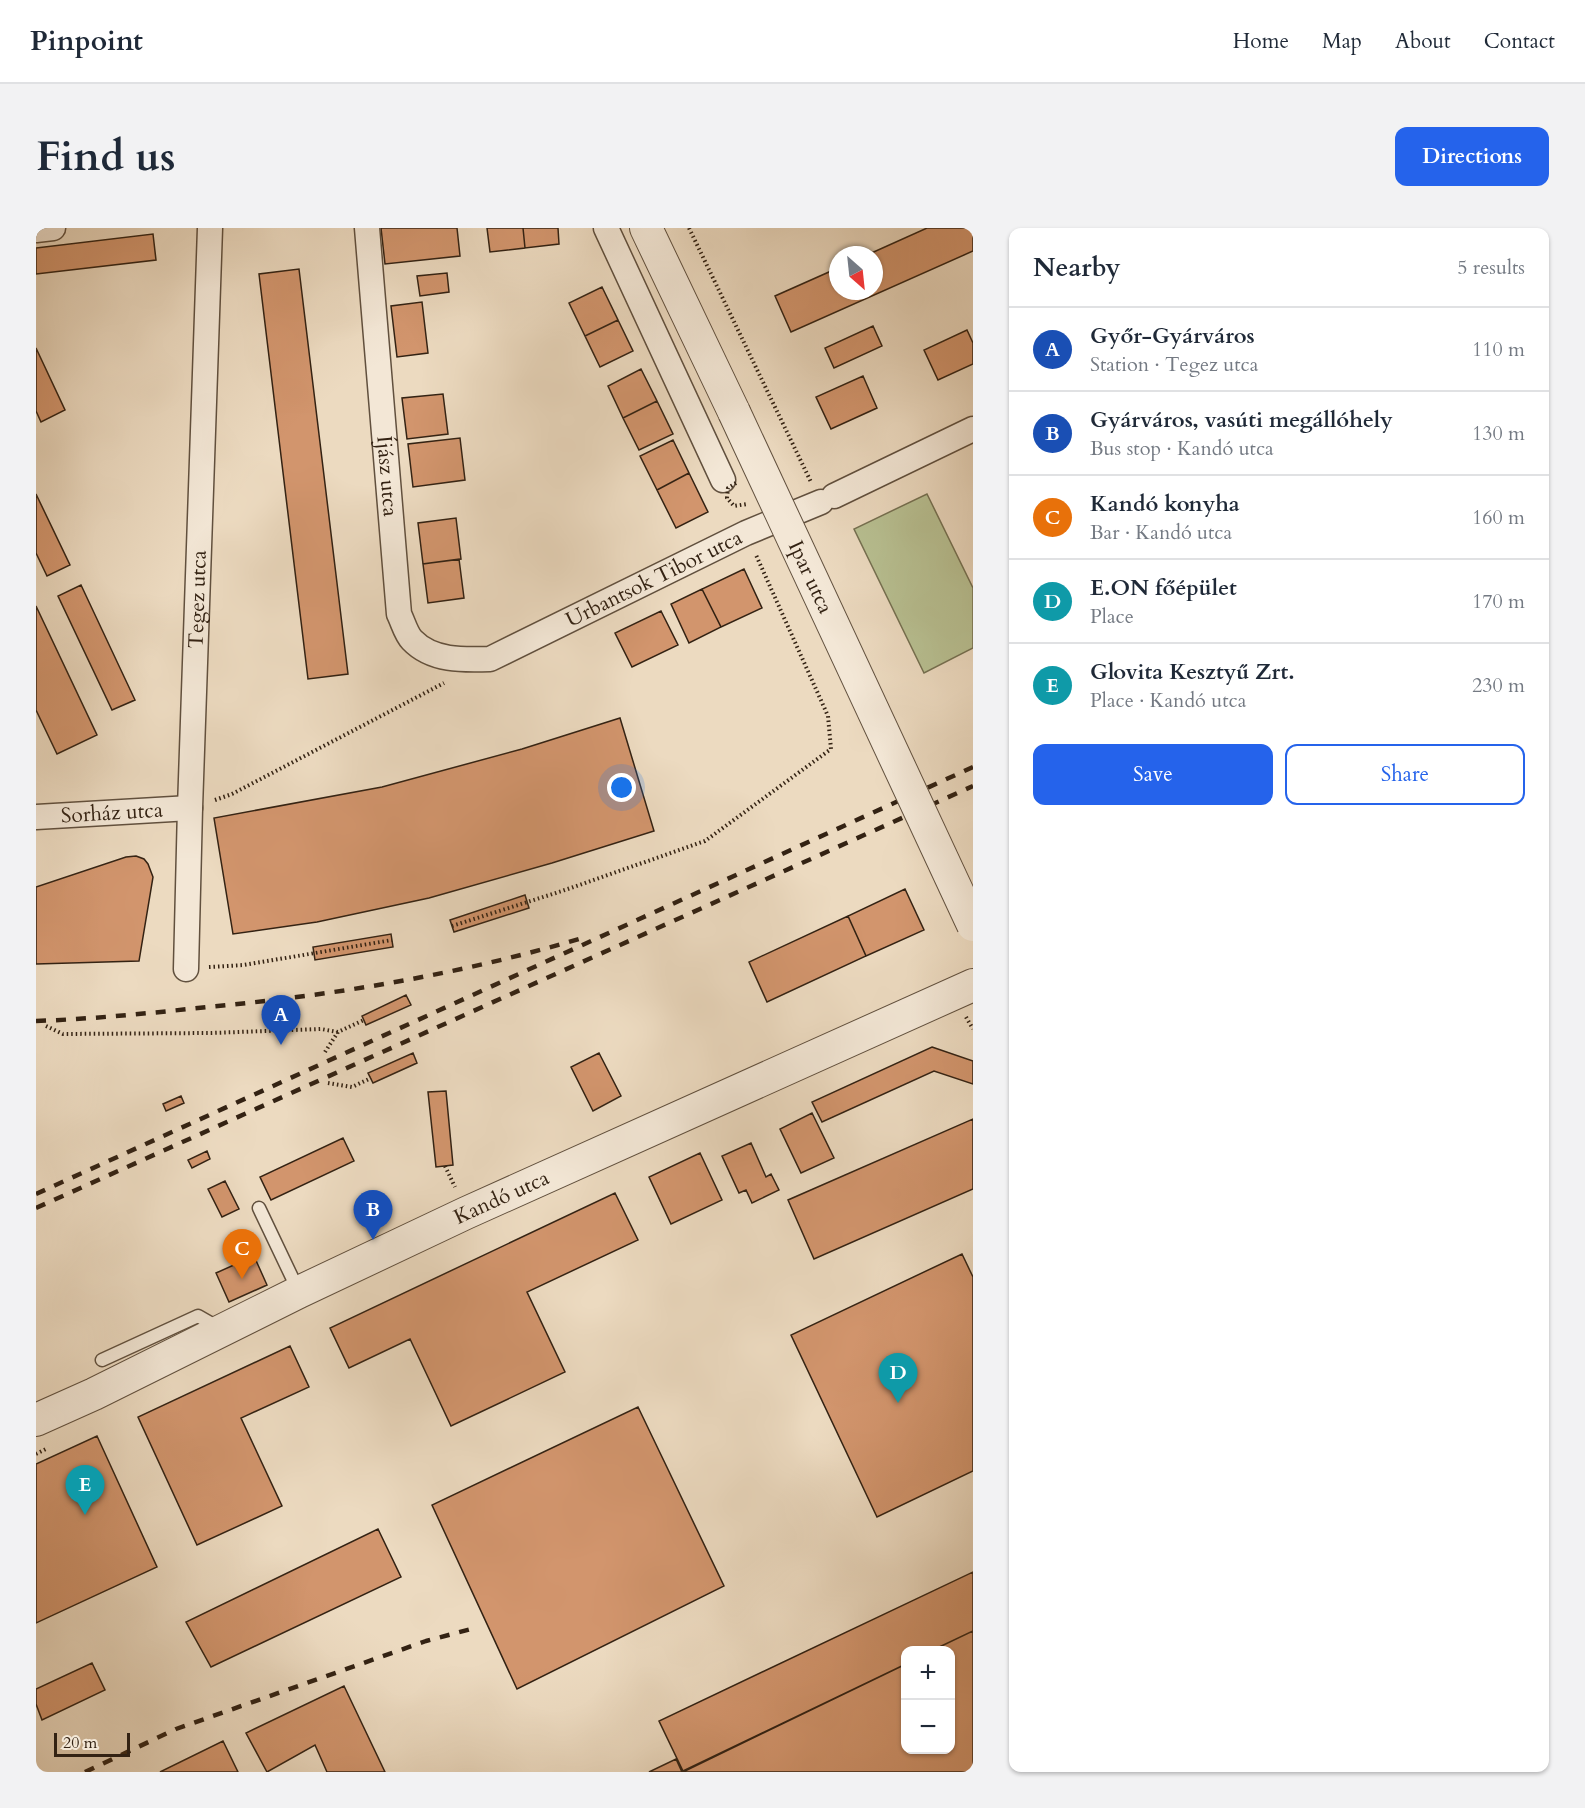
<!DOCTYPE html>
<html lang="en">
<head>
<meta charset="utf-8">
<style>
  :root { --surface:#fff; --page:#f2f2f3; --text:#1f2937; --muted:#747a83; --line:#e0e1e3; --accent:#2563eb }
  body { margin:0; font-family:Cardo,serif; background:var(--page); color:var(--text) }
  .controls { position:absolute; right:18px; bottom:18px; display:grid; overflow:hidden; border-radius:12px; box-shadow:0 2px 4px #0004 }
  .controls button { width:54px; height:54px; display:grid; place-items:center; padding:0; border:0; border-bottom:2px solid var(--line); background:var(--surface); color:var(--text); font:30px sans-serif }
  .compass { position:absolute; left:793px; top:18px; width:54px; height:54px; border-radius:50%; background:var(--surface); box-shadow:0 2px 4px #0004; rotate:153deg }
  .scale { position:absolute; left:18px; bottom:15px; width:76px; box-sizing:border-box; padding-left:6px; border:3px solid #332213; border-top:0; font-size:16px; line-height:21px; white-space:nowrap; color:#332213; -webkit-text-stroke:4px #f3e7d6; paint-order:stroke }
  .you { position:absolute; left:586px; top:560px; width:21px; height:21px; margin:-15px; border:4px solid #fff; border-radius:50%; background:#1a73e8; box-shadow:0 0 0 9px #1a73e833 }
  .badge { display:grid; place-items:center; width:39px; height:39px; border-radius:50%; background:var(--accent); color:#fff; font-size:20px; font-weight:700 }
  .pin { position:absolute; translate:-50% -50px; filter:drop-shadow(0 2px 3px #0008) }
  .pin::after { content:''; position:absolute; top:32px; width:21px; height:18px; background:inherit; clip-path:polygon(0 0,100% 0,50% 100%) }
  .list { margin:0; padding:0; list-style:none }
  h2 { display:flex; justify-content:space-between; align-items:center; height:78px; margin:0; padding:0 24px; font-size:26px }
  h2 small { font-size:20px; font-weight:400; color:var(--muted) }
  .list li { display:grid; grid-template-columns:39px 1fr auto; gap:18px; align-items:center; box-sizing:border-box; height:84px; padding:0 24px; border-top:2px solid var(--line) }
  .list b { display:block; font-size:22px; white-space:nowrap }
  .list p { margin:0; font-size:20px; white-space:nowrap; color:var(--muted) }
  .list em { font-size:20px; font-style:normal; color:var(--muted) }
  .actions { display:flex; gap:12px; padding:18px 24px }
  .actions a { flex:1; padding:14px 0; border:2px solid var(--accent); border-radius:12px; text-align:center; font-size:21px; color:var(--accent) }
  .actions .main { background:var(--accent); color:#fff }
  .map { position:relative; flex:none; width:937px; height:1544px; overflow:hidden; border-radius:12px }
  header { display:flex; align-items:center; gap:36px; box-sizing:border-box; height:84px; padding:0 30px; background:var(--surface); border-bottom:2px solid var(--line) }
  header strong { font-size:28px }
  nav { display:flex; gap:33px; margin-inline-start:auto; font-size:21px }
  .intro { display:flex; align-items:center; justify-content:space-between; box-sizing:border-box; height:144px; padding:0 36px }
  h1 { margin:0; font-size:42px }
  .button { padding:15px 27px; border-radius:12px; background:var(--accent); color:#fff; font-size:21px; font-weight:700 }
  main { display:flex; gap:36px; padding:0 36px }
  aside { flex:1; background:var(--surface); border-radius:12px; box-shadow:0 2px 4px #0004 }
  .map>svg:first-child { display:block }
  .green { fill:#b8c092; stroke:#767152; stroke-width:1.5 }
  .building { fill:#d2956d; stroke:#332213; stroke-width:1.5 }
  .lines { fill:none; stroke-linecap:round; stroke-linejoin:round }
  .service-casing { stroke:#61503e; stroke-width:15 }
  .minor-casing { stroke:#61503e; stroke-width:27 }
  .tertiary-casing { stroke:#61503e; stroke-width:34 }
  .path { stroke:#332213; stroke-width:4; stroke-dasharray:1.5 3; stroke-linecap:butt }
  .service { stroke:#f3e7d6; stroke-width:12 }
  .minor { stroke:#f3e7d6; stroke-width:24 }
  .tertiary { stroke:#f3e7d6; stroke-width:32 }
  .rail { stroke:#332213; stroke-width:4.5; stroke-dasharray:10 10; stroke-linecap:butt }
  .tertiary-bridge-casing { stroke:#61503e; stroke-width:34; stroke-linecap:butt }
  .path-bridge { stroke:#332213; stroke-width:4; stroke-dasharray:1.5 3; stroke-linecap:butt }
  .tertiary-bridge { stroke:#f3e7d6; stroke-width:32 }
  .labels { text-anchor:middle; stroke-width:6; stroke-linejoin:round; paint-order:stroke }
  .street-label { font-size:21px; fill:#332213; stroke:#f3e7d6 }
</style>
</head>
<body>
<header>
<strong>Pinpoint</strong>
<nav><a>Home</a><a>Map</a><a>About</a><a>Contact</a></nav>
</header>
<div class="intro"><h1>Find us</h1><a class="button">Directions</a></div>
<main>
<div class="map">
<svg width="937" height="1544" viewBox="0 0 937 1544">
  <rect width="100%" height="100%" fill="#ecdac0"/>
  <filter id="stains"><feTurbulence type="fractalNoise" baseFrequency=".00333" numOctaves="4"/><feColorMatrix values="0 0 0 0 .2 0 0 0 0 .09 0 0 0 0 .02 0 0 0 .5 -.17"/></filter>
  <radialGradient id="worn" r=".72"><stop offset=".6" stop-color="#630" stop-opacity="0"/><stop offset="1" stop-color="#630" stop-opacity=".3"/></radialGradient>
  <!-- green -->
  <path class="green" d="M891 266 937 360V420L888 445 818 301Z"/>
  <!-- building -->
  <path class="building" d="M345 0H421L424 28 349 36Z
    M451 0H487L489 20 454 24Z
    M487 0H522L523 16 489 20Z
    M891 0H937V23L755 104 739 68 802 40V63H838V27H831Z
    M117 6 120 32 0 46V20Z
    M263 41 312 446 272 451 223 46Z
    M411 45 413 64 384 68 381 48Z
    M566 59 582 92 549 108 533 75Z
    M386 74 392 125 361 129 355 78Z
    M582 92 597 123 564 139 549 108Z
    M837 98 846 118 798 140 789 120Z
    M931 102 937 115V136L902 152 888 122Z
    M0 120 29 182 5 194 0 183Z
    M605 141 621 173 587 190 572 158Z
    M827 148 841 180 795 201 780 169Z
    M407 166 412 206 371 211 366 170Z
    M621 173 637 206 603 222 587 190Z
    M424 210 429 252 377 259 372 216Z
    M637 212 653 245 621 262 604 228Z
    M653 245 672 284 640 300 621 262Z
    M0 266 34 337 11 348 0 325Z
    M420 290 425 331 387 336 382 295Z
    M423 331 428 370 392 375 387 336Z
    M708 341 726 380 685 399 666 361Z
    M45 357 99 472 76 482 22 368Z
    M666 361 685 399 653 415 635 376Z
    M0 378 61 507 21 526 0 482Z
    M625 383 642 417 596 439 579 405Z
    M584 490 618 603 516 635 393 670 281 694 197 706 178 590 346 559 486 521Z
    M100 628 108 631 112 636 117 649 103 733 0 736V659L90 629Z
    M869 661 888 702 830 728 812 688Z
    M489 667 493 680 418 704 414 692Z
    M812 688 830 728 731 774 713 734Z
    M355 706 357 719 279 732 277 719Z
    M370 767 375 777 330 797 326 788Z
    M896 819 937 833V856L898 843 786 894 776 874Z
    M377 825 381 835 337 855 332 845Z
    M563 825 585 868 557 883 535 839Z
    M410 863 417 937 400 939 392 864Z
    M145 868 148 875 130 883 127 876Z
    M776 885 798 930 765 945 744 901Z
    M937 891V961L778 1031 752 972Z
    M307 910 318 933 235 972 224 949Z
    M715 915 730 949 735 946 743 962 716 975 710 962 703 965 686 928Z
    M171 923 174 931 156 940 152 932Z
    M664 925 686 972 635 996 613 949Z
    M189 953 203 981 186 989 172 961Z
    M579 965 602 1012 491 1064 529 1144 415 1198 374 1111 313 1140 294 1100Z
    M926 1026 937 1049V1243L841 1289 755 1107Z
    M218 1028 231 1057 193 1074 180 1045Z
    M254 1118 273 1159 205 1190 246 1278 161 1317 102 1189Z
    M602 1179 688 1358 481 1461 396 1277Z
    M61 1208 121 1339 0 1395V1236Z
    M342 1301 365 1349 175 1439 150 1394Z
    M937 1344V1403L897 1422H870V1436L647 1543 623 1493Z
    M937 1403V1544H647L870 1436V1522H915V1422H897Z
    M56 1435 69 1462 6 1492 0 1476V1461Z
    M308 1458 349 1544H291L279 1517 231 1544 210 1505Z
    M187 1513 202 1544H124Z
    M640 1531 646 1544H613Z"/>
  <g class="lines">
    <!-- service casing -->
    <g class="service-casing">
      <path id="service" d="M223 980 262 1062
        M66 1132 162 1088 183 1100"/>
    </g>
    <!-- minor casing -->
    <g class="minor-casing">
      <g id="minor">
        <path id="s1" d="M331 0 363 386C367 394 370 406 376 412 396 433 427 432 454 431L710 305 785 274"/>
        <path d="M570 0 687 252"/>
        <path d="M0 2 17 0"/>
        <path d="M798 268 937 201"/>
        <path id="s2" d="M0 589 154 580"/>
        <path id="s3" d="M150 741 154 580 174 0"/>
      </g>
    </g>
    <!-- tertiary casing -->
    <g class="tertiary-casing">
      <g id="tertiary">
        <path d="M610 0 698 184"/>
        <path id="s4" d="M0 1192 58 1166 263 1064 430 985 937 757"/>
      </g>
    </g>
    <!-- path -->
    <path class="path" d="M653 0 775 254
      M179 572 196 566 408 455
      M416 698 526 663 669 613 795 521 792 488 720 327
      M173 739 208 737 356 712
      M930 789 937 801
      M10 798 27 806 175 805 285 801 302 804
      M289 824 302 804 328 792
      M292 855 316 859 335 850
      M409 938 419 959
      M0 1226 10 1221"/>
    <!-- service -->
    <use href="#service" class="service"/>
    <!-- minor -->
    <use href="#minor" class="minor"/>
    <!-- tertiary -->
    <use href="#tertiary" class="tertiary"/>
    <!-- rail -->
    <path class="rail" d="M0 793C58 791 115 785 172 779 299 767 421 747 543 711
      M0 966 937 539
      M0 980 937 558
      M49 1544 140 1501 390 1413 439 1400"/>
    <!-- tertiary-bridge casing -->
    <g class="tertiary-bridge-casing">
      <g id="tertiary-bridge">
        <path id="s5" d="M698 184 937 697"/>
      </g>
    </g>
    <!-- path-bridge -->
    <path class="path-bridge" d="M700 255 692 260 691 270 698 278 711 276"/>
    <!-- tertiary-bridge -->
    <use href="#tertiary-bridge" class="tertiary-bridge"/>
  </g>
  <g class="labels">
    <!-- street labels -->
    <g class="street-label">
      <text dy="7" stroke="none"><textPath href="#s1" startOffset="249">Íjász utca</textPath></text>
      <text dy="7" stroke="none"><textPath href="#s5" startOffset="182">Ipar utca</textPath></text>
      <text dy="7" stroke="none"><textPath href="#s1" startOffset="682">Urbantsok Tibor utca</textPath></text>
      <text dy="7" stroke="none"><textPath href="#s3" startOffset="370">Tegez utca</textPath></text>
      <text dy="7" stroke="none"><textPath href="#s2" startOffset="76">Sorház utca</textPath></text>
      <text dy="7" stroke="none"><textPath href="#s4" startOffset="516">Kandó utca</textPath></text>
    </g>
  </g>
  <rect width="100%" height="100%" filter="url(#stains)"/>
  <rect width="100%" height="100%" fill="url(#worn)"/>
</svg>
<div class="controls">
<button>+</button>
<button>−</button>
</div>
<svg class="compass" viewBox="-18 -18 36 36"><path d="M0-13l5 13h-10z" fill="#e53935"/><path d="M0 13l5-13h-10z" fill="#747a83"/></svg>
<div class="scale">20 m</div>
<div class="you"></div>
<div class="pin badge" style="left:245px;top:817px;background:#1a4fb4">A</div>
<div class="pin badge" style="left:337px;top:1012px;background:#1a4fb4">B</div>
<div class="pin badge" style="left:206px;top:1051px;background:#e8710a">C</div>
<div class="pin badge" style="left:862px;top:1175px;background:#0f9aa8">D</div>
<div class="pin badge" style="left:49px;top:1287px;background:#0f9aa8">E</div>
</div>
<aside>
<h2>Nearby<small>5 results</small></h2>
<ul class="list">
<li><span class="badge" style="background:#1a4fb4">A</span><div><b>Győr-Gyárváros</b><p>Station · Tegez utca</p></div><em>110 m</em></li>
<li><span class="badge" style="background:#1a4fb4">B</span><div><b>Gyárváros, vasúti megállóhely</b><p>Bus stop · Kandó utca</p></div><em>130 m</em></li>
<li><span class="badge" style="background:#e8710a">C</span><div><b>Kandó konyha</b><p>Bar · Kandó utca</p></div><em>160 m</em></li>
<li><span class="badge" style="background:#0f9aa8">D</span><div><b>E.ON főépület</b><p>Place</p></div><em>170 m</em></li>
<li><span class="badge" style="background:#0f9aa8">E</span><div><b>Glovita Kesztyű Zrt.</b><p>Place · Kandó utca</p></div><em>230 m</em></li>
</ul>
<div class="actions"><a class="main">Save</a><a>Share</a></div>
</aside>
</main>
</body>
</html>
